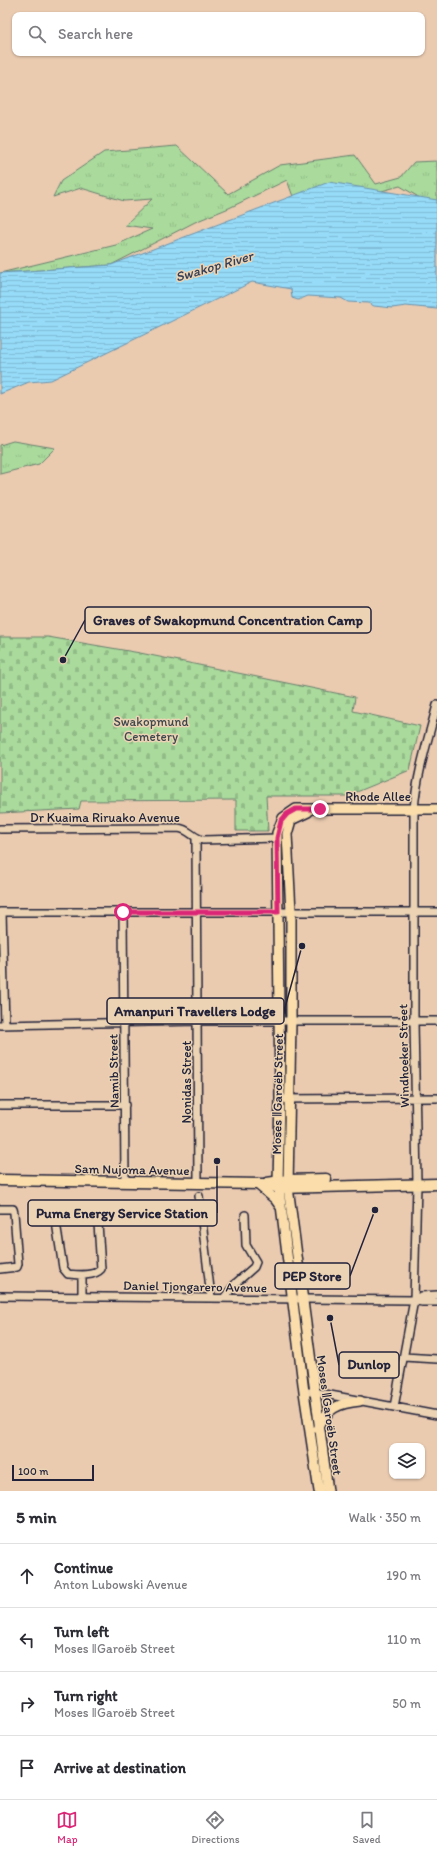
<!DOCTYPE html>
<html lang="en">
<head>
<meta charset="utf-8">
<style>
  :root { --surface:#fff; --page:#f2f2f3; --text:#2b2b33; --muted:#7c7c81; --line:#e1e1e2; --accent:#db2777 }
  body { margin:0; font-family:Itim,sans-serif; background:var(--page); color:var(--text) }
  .controls { position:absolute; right:12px; bottom:12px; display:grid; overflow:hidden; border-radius:8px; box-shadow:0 1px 3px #0004 }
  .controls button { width:36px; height:36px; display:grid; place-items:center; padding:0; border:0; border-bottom:1px solid var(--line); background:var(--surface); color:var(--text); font:20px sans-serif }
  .scale { position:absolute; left:12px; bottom:10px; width:82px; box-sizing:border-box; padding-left:4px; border:2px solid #22223b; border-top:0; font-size:11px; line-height:14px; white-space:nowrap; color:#22223b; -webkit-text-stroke:3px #ebd3b3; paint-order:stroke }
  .stop { position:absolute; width:12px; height:12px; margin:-9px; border:3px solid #db2777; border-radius:50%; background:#fff }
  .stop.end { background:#db2777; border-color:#fff; box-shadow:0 1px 4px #0008 }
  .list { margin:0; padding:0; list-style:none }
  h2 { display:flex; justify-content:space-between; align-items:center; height:52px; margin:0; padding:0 16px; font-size:17px }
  h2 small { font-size:13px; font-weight:400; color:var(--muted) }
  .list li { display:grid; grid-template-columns:26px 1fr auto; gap:12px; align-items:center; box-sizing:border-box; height:64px; padding:0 16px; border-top:1px solid var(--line) }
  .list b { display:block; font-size:15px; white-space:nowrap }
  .list p { margin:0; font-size:13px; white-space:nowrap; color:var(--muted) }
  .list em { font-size:13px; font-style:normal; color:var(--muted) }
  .icon { flex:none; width:22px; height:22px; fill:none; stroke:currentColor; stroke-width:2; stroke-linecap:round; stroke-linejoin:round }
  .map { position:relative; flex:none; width:437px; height:1491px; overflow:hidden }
  .search { position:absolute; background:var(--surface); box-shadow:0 1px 3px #0004; left:12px; right:12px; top:12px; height:44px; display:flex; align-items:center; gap:10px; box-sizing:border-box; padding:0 14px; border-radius:8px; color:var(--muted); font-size:15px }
  .sheet { height:308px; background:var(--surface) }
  nav { display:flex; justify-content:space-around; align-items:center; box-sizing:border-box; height:56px; border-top:1px solid var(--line); background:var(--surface); font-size:11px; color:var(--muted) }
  nav a { display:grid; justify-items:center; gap:2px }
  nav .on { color:var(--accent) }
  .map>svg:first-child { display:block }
  .grass { fill:url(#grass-tufts); stroke:#667e6c }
  .cemetery { fill:url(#cemetery-stones); stroke:#667e6c }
  .water { fill:url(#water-rules); stroke:#6891ac }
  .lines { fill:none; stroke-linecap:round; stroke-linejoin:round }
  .minor-casing { stroke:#22223b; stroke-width:10 }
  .major-casing { stroke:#22223b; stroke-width:12 }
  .highway-casing { stroke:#22223b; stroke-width:13 }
  .minor { stroke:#ebd3b3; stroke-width:7 }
  .major { stroke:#faddab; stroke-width:9 }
  .highway { stroke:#faddab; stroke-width:10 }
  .route { stroke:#db2777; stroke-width:5 }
  .labels { text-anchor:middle; stroke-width:3; stroke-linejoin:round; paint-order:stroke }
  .park-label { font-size:13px; fill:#3d474e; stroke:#ebd3b3 }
  .street-label { font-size:13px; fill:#22223b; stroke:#ebd3b3 }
  .water-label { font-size:14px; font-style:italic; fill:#333e57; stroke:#ebd3b3 }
  .leader { fill:none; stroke:#22223b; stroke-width:1.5 }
  .callout-dot { fill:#22223b; stroke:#ebd3b3; stroke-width:1.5 }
  .callout { fill:#ebd3b3; stroke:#22223b; stroke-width:1.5 }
  .callout-label { font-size:14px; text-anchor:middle; font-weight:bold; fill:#22223b }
</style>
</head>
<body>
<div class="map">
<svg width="437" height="1491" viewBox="0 0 437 1491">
  <defs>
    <pattern id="grass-tufts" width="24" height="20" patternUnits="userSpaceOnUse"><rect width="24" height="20" fill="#aadb9c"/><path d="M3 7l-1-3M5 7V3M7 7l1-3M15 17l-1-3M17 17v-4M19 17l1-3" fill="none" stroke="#92bc87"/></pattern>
    <pattern id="cemetery-stones" width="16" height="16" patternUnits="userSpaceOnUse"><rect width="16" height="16" fill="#aadb9c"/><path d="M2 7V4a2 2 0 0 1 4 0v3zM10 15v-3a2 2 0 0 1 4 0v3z" fill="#92bc87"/></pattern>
    <pattern id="water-rules" width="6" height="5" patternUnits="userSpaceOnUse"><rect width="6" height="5" fill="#96dbf8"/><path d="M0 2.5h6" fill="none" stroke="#81bcd6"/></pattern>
  </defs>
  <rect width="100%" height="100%" fill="#eacbb0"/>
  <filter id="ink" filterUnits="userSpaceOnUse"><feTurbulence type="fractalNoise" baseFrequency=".025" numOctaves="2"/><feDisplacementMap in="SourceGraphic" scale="8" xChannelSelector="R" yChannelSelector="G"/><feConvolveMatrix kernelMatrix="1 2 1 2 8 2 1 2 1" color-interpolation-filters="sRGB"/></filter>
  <g filter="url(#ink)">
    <!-- grass -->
    <path class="grass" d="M177 146 228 194 280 165 355 155 376 184 401 177 414 162 437 161V205H432L400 186 299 213 287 180 229 208 195 222 111 265 0 273 116 245 152 229 125 225 152 199 124 201 81 188 53 197 61 181 104 152Z
      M13 441 55 448 39 464 0 474V445Z"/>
    <!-- cemetery -->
    <path class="cemetery" d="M0 637H48L140 653 355 697 353 711 420 726 410 770 347 796H266L268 831H236V800L81 801 79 809 0 813Z"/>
    <!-- water -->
    <path class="water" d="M329 182 437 200V309L406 306 392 308 374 306 368 303 348 302 341 298 308 296 298 300 292 298 291 289 252 282 51 380 29 382 0 394V273L111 265Z"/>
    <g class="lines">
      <!-- minor casing -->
      <g class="minor-casing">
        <path id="minor" d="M0 829 178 828C189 829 193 838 203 840L277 838
          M196 838 198 1183
          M0 912H437
          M2 912 5 1025
          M123 912 125 1181
          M0 1025 198 1021H437
          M280 1099 437 1098
          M0 1105H125
          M199 1196 211 1297
          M0 1209H13L14 1213 18 1264 17 1267 0 1269
          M54 1209 63 1268 68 1274C78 1275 94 1277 101 1269L97 1208
          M82 1275V1297
          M0 1296 414 1300 422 1302H437
          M224 1298 236 1283 254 1267 256 1262 246 1245 245 1215
          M414 1300 421 1296 437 1295
          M404 1357 437 1359
          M304 1392H314L437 1415
          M394 1407 414 1300 417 1184 414 1021V809C417 773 428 740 437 705"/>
      </g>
      <!-- major casing -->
      <g class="major-casing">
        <path id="major" d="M308 812 291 820 287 834 291 912V1021L288 1187 328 1491
          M257 1184 275 1199 280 1206
          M318 1429C326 1408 339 1403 360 1401
          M319 1491 304 1392 278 1181 280 1099 277 833 283 818 296 809H437"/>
      </g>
      <!-- highway casing -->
      <g class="highway-casing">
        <path id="highway" d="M0 1180 198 1183 263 1184 279 1188 437 1184
          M267 1183 288 1180 326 1179"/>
      </g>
      <!-- minor -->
      <use href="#minor" class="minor"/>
      <!-- major -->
      <use href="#major" class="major"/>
      <!-- highway -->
      <use href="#highway" class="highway"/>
    </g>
  </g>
  <g class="lines" filter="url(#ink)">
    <!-- route -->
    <path class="route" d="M123 912H278L277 838 281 821 287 814 296 809H320"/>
  </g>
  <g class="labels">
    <!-- park labels -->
    <g class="park-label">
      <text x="151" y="726">Swakopmund<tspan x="151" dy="15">Cemetery</tspan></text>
    </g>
    <!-- street labels -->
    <g class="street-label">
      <text x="378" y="801">Rhode Allee</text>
      <text x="105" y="822">Dr Kuaima Riruako Avenue</text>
      <text transform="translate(403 1056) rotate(-91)" y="5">Windhoeker Street</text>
      <text transform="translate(113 1071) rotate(-91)" y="5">Namib Street</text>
      <text transform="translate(186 1082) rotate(-90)" y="5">Nonidas Street</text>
      <text transform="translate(277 1094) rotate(-89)" y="5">Moses ǁGaroëb Street</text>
      <text transform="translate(132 1169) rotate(1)" y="5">Sam Nujoma Avenue</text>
      <text transform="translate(195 1286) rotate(1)" y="5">Daniel Tjongarero Avenue</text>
      <text transform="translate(330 1415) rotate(82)" y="5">Moses ǁGaroëb Street</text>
    </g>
    <!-- water labels -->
    <g class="water-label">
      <text transform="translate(214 266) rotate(-16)" y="5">Swakop River</text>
    </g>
  </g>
  <!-- callouts -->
  <path class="leader" d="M63 660L85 620M302 946L284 1011M217 1161L217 1213M375 1210L350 1276M330 1318L339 1365"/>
  <g class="callout-dot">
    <circle cx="63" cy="660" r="4"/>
    <circle cx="302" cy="946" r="4"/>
    <circle cx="217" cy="1161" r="4"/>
    <circle cx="375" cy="1210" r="4"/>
    <circle cx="330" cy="1318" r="4"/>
  </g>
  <g class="callout">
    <rect x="85" y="607" width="286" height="26" rx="4"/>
    <rect x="107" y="998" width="177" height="26" rx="4"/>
    <rect x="28" y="1200" width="189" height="26" rx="4"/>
    <rect x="275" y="1263" width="75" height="26" rx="4"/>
    <rect x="339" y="1352" width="60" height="26" rx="4"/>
  </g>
  <g class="callout-label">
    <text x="228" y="625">Graves of Swakopmund Concentration Camp</text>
    <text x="195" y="1016">Amanpuri Travellers Lodge</text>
    <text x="122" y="1218">Puma Energy Service Station</text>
    <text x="312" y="1281">PEP Store</text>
    <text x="369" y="1369">Dunlop</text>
  </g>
</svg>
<div class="controls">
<button><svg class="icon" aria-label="layers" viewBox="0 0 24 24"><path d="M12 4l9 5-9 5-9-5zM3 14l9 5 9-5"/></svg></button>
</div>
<div class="scale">100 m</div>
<div class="stop" style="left:123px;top:912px"></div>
<div class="stop end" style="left:320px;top:809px"></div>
<div class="search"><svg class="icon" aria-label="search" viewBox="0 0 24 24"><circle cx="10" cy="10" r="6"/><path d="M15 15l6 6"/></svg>Search here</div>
</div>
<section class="sheet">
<h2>5 min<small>Walk · 350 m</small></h2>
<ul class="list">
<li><svg class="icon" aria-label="ahead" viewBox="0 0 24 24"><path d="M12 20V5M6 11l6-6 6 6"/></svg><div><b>Continue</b><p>Anton Lubowski Avenue</p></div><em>190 m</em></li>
<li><svg class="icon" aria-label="left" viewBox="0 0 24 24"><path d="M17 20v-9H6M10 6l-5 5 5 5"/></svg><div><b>Turn left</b><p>Moses ǁGaroëb Street</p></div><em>110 m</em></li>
<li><svg class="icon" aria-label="right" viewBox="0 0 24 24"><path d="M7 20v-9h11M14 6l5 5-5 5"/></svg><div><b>Turn right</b><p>Moses ǁGaroëb Street</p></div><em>50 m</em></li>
<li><svg class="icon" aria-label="arrive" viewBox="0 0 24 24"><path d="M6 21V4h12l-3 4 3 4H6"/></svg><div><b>Arrive at destination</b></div></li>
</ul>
</section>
<nav>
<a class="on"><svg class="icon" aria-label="map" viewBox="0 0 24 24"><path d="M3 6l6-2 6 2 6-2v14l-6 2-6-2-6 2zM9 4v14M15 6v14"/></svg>Map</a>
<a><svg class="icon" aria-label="directions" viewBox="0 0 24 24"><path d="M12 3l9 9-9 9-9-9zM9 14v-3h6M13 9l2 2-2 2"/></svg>Directions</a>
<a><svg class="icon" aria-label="saved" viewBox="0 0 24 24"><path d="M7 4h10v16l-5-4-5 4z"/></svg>Saved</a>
</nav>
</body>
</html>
